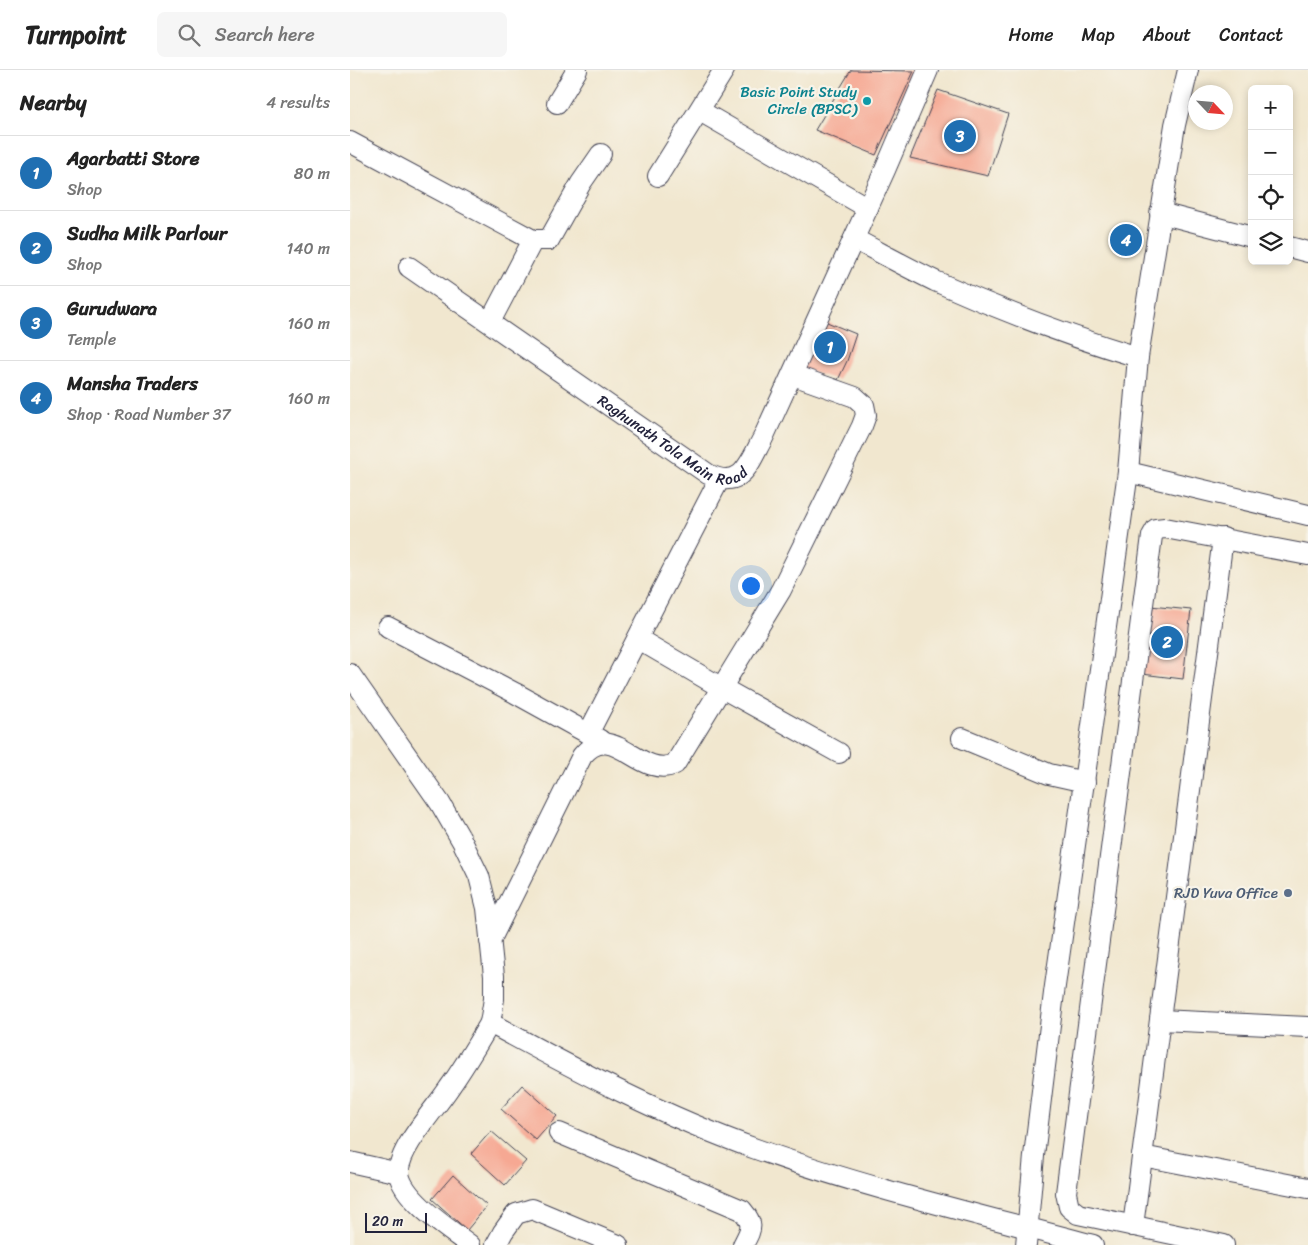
<!DOCTYPE html>
<html lang="en">
<head>
<meta charset="utf-8">
<style>
  :root { --surface:#fff; --page:#f6f6f6; --text:#222; --muted:#767676; --line:#e0e0e0; --accent:#1f6fb2 }
  body { margin:0; font-family:Sriracha,sans-serif; background:var(--page); color:var(--text) }
  .controls { position:absolute; right:15px; top:15px; display:grid; overflow:hidden; border-radius:8px; box-shadow:0 2px 8px #0003 }
  .controls button { width:45px; height:45px; display:grid; place-items:center; padding:0; border:0; border-bottom:1px solid var(--line); background:var(--surface); color:var(--text); font:25px sans-serif }
  .compass { position:absolute; left:838px; top:15px; width:45px; height:45px; border-radius:50%; background:var(--surface); box-shadow:0 2px 8px #0003; rotate:116deg }
  .scale { position:absolute; left:15px; bottom:12px; width:62px; box-sizing:border-box; padding-left:5px; border:2px solid #22223b; border-top:0; font-size:14px; line-height:18px; white-space:nowrap; color:#22223b; -webkit-text-stroke:4px #f7f3e8; paint-order:stroke }
  .you { position:absolute; left:400px; top:515px; width:18px; height:18px; margin:-12px; border:4px solid #fff; border-radius:50%; background:#1a73e8; box-shadow:0 0 0 8px #1a73e833 }
  .badge { display:grid; place-items:center; width:32px; height:32px; border-radius:50%; background:var(--accent); color:#fff; font-size:16px; font-weight:700 }
  .pin { position:absolute; translate:-50% -50%; border:2px solid #fff; box-shadow:0 1px 5px #0006 }
  .list { margin:0; padding:0; list-style:none }
  h2 { display:flex; justify-content:space-between; align-items:center; height:65px; margin:0; padding:0 20px; font-size:21px }
  h2 small { font-size:16px; font-weight:400; color:var(--muted) }
  .list li { display:grid; grid-template-columns:32px 1fr auto; gap:15px; align-items:center; box-sizing:border-box; height:75px; padding:0 20px; border-top:1px solid var(--line) }
  .list b { display:block; font-size:19px; white-space:nowrap }
  .list p { margin:0; font-size:16px; white-space:nowrap; color:var(--muted) }
  .list em { font-size:16px; font-style:normal; color:var(--muted) }
  .icon { flex:none; width:28px; height:28px; fill:none; stroke:currentColor; stroke-width:2; stroke-linecap:round; stroke-linejoin:round }
  .map { position:relative; flex:none; width:958px; height:1175px; overflow:hidden }
  header { display:flex; align-items:center; gap:30px; box-sizing:border-box; height:70px; padding:0 25px; background:var(--surface); border-bottom:1px solid var(--line) }
  header strong { font-size:24px }
  nav { display:flex; gap:28px; margin-inline-start:auto; font-size:18px }
  .search { width:350px; height:45px; background:var(--page); display:flex; align-items:center; gap:12px; box-sizing:border-box; padding:0 18px; border-radius:8px; color:var(--muted); font-size:19px }
  main { display:flex }
  aside { flex:1; background:var(--surface) }
  .map>svg:first-child { display:block }
  .building { fill:#f6a893 }
  .lines { fill:none; stroke-linecap:round; stroke-linejoin:round }
  .street-casing { stroke:#414051; stroke-width:22 }
  .street { stroke:#fff; stroke-width:20 }
  .culture-dot { fill:#0f9aa8; stroke:#f7f3e8; stroke-width:2 }
  .service-dot { fill:#5c6f8a; stroke:#f7f3e8; stroke-width:2 }
  .labels { text-anchor:middle; stroke-width:4.5; stroke-linejoin:round; paint-order:stroke }
  .culture-label { font-size:15px; fill:#0d838f; stroke:#f7f3e8; text-anchor:end }
  .street-label { font-size:15px; fill:#22223b; stroke:#f7f3e8 }
  .service-label { font-size:15px; fill:#4e5e75; stroke:#f7f3e8; text-anchor:end }
</style>
</head>
<body>
<header>
<strong>Turnpoint</strong>
<div class="search"><svg class="icon" aria-label="search" viewBox="0 0 24 24"><circle cx="10" cy="10" r="6"/><path d="M15 15l6 6"/></svg>Search here</div>
<nav><a>Home</a><a>Map</a><a>About</a><a>Contact</a></nav>
</header>
<main>
<aside>
<h2>Nearby<small>4 results</small></h2>
<ul class="list">
<li><span class="badge">1</span><div><b>Agarbatti Store</b><p>Shop</p></div><em>80 m</em></li>
<li><span class="badge">2</span><div><b>Sudha Milk Parlour</b><p>Shop</p></div><em>140 m</em></li>
<li><span class="badge">3</span><div><b>Gurudwara</b><p>Temple</p></div><em>160 m</em></li>
<li><span class="badge">4</span><div><b>Mansha Traders</b><p>Shop · Road Number 37</p></div><em>160 m</em></li>
</ul>
</aside>
<div class="map">
<svg width="958" height="1175" viewBox="0 0 958 1175">
  <rect width="100%" height="100%" fill="#f7f3e8"/>
  <filter id="ink" filterUnits="userSpaceOnUse"><feTurbulence type="fractalNoise" baseFrequency=".02" numOctaves="2"/><feDisplacementMap in="SourceGraphic" scale="10" xChannelSelector="R" yChannelSelector="G"/><feConvolveMatrix kernelMatrix="1 2 1 2 8 2 1 2 1" color-interpolation-filters="sRGB"/></filter>
  <filter id="wash" filterUnits="userSpaceOnUse"><feTurbulence type="fractalNoise" baseFrequency=".0096" numOctaves="4" result="noise"/><feDisplacementMap in="SourceGraphic" scale="20" xChannelSelector="R" yChannelSelector="G"/><feGaussianBlur stdDeviation="1.12" result="paint"/><feColorMatrix in="noise" values="0 0 0 0 0 0 0 0 0 0 0 0 0 0 0 0 0 1.4 0 .05"/><feComposite in="paint" operator="in"/></filter>
  <g filter="url(#wash)">
    <rect width="100%" height="100%" fill="#f1e7cf"/>
    <g id="blocks">
      <!-- building -->
      <path class="building" d="M501 0 564 1 526 85 465 60Z
        M588 20 658 44 638 106 560 88Z
        M472 250 506 264 497 291 488 310 449 298Z
        M800 536 841 540 833 609 792 604Z
        M172 1015 207 1046 186 1070 151 1039Z
        M141 1061 176 1091 155 1115 121 1084Z
        M103 1105 137 1136 117 1160 82 1129Z"/>
    </g>
  </g>
  <g filter="url(#ink)">
    <use href="#blocks" fill-opacity="0" stroke="#414051" stroke-width="1"/>
    <g class="lines">
      <!-- street casing -->
      <g class="street-casing">
        <g id="street">
          <path d="M207 33 227 0"/>
          <path d="M350 41 518 138"/>
          <path d="M0 72 183 170 140 252"/>
          <path d="M308 106 374 0"/>
          <path d="M810 143 902 167"/>
          <path d="M504 169C531 183 558 198 585 211 652 241 718 266 788 287"/>
          <path d="M183 170H199L231 113 251 84"/>
          <path d="M939 177 958 182"/>
          <path id="s1" d="M59 197 358 404C392 421 399 393 413 368L535 100 578 0"/>
          <path d="M778 402 958 445"/>
          <path d="M38 557 165 623 250 670"/>
          <path d="M288 569 372 618 489 683"/>
          <path d="M0 604 90 733 112 771 129 806 137 838 144 906V929L140 953C226 1000 313 1046 406 1079 516 1118 630 1145 743 1175"/>
          <path d="M238 664 369 410"/>
          <path d="M612 668 699 704 735 712"/>
          <path d="M140 871 232 686C263 648 289 710 325 694L431 520 512 356 516 345 514 335 505 327 443 305"/>
          <path d="M810 950 958 957"/>
          <path d="M209 1063 392 1140C405 1155 401 1159 393 1175"/>
          <path d="M792 1086 958 1118"/>
          <path d="M0 1092 49 1103"/>
          <path d="M783 1156 873 468"/>
          <path d="M120 1175C100 1160 52 1129 49 1103 47 1080 86 1038 99 1018 114 997 127 975 140 953"/>
          <path d="M146 1175 153 1162 166 1144 182 1139 268 1175"/>
          <path d="M676 1175 684 1086 704 923 778 402 788 287 825 55 838 0"/>
          <path d="M874 1175 728 1144 719 1137 716 1123 802 466 806 459 815 458 958 485"/>
        </g>
      </g>
      <!-- street -->
      <use href="#street" class="street"/>
    </g>
  </g>
  <!-- markers -->
  <circle class="culture-dot" cx="517" cy="31" r="5"/>
  <circle class="service-dot" cx="938" cy="823" r="5"/>
  <g class="labels">
    <!-- culture labels -->
    <g class="culture-label">
      <text x="507" y="27">Basic Point Study<tspan x="507" dy="17">Circle (BPSC)</tspan></text>
    </g>
    <!-- street labels -->
    <g class="street-label">
      <text dy="5" stroke="none"><textPath href="#s1" startOffset="318">Raghunath Tola Main Road</textPath></text>
    </g>
    <!-- service labels -->
    <g class="service-label">
      <text x="928" y="828">RJD Yuva Office</text>
    </g>
  </g>
</svg>
<div class="controls">
<button>+</button>
<button>−</button>
<button><svg class="icon" aria-label="locate" viewBox="0 0 24 24"><circle cx="12" cy="12" r="6"/><path d="M12 2v4M12 18v4M2 12h4M18 12h4"/></svg></button>
<button><svg class="icon" aria-label="layers" viewBox="0 0 24 24"><path d="M12 4l9 5-9 5-9-5zM3 14l9 5 9-5"/></svg></button>
</div>
<svg class="compass" viewBox="-18 -18 36 36"><path d="M0-13l5 13h-10z" fill="#e53935"/><path d="M0 13l5-13h-10z" fill="#767676"/></svg>
<div class="scale">20 m</div>
<div class="you"></div>
<div class="pin badge" style="left:480px;top:277px">1</div>
<div class="pin badge" style="left:817px;top:572px">2</div>
<div class="pin badge" style="left:610px;top:66px">3</div>
<div class="pin badge" style="left:776px;top:170px">4</div>
</div>
</main>
</body>
</html>
